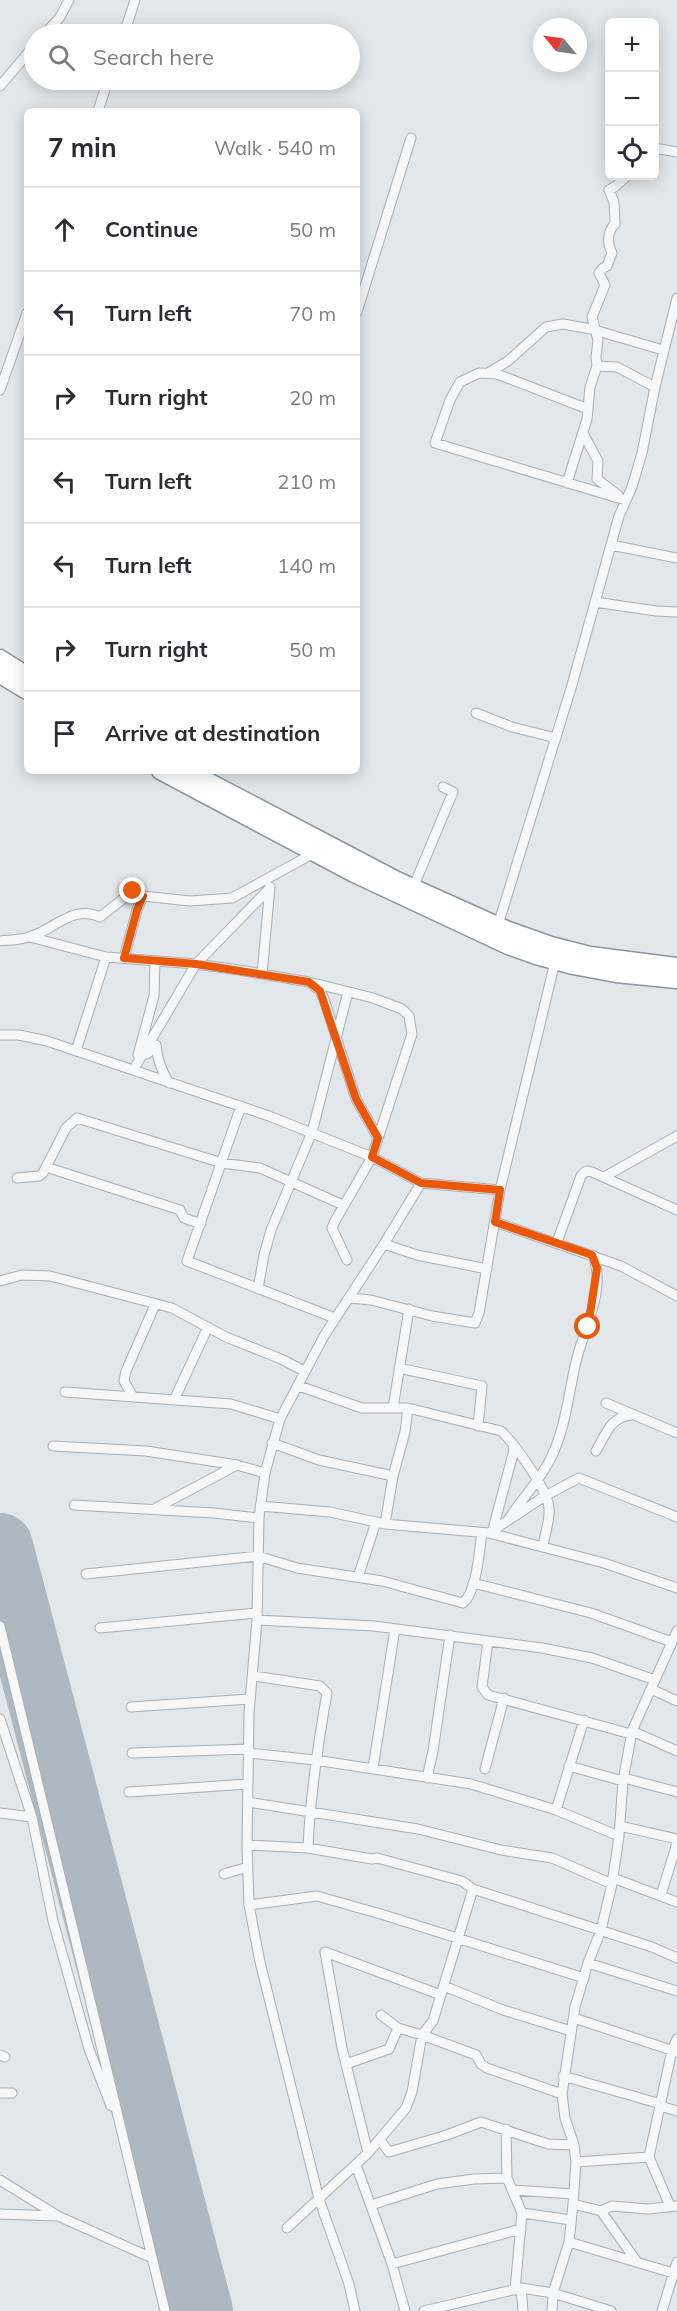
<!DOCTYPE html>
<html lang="en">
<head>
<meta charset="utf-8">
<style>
  :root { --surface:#fff; --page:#f2f2f3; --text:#2b2b33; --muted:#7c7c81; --line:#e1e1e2 }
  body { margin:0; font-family:Mulish,sans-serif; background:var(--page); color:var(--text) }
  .controls { position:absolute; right:18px; top:18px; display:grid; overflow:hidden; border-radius:9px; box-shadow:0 3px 15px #0003 }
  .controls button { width:54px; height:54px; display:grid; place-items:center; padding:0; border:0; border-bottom:2px solid var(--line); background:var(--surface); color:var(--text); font:30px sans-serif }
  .compass { position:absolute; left:533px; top:18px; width:54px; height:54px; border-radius:50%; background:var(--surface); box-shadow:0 3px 15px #0003; rotate:299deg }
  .stop { position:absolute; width:18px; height:18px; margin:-14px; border:4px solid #ea580c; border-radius:50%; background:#fff }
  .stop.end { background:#ea580c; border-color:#fff; box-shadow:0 2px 6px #0008 }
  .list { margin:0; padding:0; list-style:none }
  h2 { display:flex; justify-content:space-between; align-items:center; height:78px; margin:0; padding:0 24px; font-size:26px }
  h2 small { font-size:20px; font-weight:400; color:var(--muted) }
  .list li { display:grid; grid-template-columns:39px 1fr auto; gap:18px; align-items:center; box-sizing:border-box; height:84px; padding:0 24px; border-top:2px solid var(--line) }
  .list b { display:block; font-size:22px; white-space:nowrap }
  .list em { font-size:20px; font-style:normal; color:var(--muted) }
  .icon { flex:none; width:33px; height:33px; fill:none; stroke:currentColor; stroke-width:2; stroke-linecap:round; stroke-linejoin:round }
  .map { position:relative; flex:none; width:677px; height:2311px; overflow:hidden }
  .search { position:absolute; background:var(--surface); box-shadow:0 3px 15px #0003; left:24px; top:24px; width:336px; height:66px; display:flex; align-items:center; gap:15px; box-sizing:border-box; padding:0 21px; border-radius:33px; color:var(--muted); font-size:22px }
  .panel { position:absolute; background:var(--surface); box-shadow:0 3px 15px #0003; left:24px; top:108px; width:336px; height:666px; border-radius:9px }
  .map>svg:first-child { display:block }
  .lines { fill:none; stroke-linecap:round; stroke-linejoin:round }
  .runway { stroke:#aeb8c0; stroke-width:66 }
  .street-casing { stroke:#a7aeb6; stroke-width:11 }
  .highway-casing { stroke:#8896a3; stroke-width:19 }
  .street { stroke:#f5f7f9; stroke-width:9 }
  .highway { stroke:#fff; stroke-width:16 }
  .route { stroke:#ea580c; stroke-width:8 }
</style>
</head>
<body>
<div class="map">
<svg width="677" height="2311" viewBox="0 0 677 2311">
  <rect width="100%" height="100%" fill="#e2e7eb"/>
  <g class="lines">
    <!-- runway -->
    <path class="runway" d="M0 1546 200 2311"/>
    <!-- street casing -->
    <g class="street-casing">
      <path id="street" d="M45 34 60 17 69 0
        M124 34 135 0
        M0 86 34 46
        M98 111 108 80
        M654 148 677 152
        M357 312 411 138
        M597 366 596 357 598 340 592 317 605 285 599 273 603 268 607 266 612 253C607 243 607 232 615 224L614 202 609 190 616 186 627 176
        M488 373 508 361 546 327 563 324 591 329 663 350
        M0 390 27 313
        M588 409 497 374 479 373 460 382 450 400 435 443 625 500
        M583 433 598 461 597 479 618 495
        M567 483 587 419 590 387 597 366 617 367 655 387
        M611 545 677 558
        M595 602 656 611 677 612
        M476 713 512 727 556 738
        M413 888 453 792 443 787
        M498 925 572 685 619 516 632 487 642 453 655 387 677 298
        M30 937 106 957 196 964 239 970 309 982 373 998 402 1009 409 1016 412 1034 372 1157 335 1221 332 1228 347 1260
        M0 941C9 940 20 940 29 937 54 930 73 904 100 917L133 891 143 896 190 901 232 898 314 853
        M124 958 137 910 143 896
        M262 974 270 887
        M313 985 320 991 324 999 356 1099 378 1138
        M0 1035H19L47 1041 269 1116 372 1157 421 1183 500 1190
        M76 1051 106 957
        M147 1054 156 1045C157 1059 161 1070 169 1083
        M138 1055 154 996 155 961
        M135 1067 196 964 270 888
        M241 1106 187 1261 335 1318
        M46 1167 180 1210 184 1218 201 1224
        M604 1177 677 1136
        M17 1178 39 1176 43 1173 66 1128 77 1118 222 1163 260 1168 343 1205
        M495 1222 621 1266 677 1296
        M557 1242 581 1176 586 1171 592 1172 677 1210
        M384 1244 417 1255 487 1269
        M0 1281 22 1275 50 1276 172 1308 226 1337 281 1359 304 1371
        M258 1289 264 1255 271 1230 312 1132 348 992
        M350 1298 371 1300 432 1316 475 1323 479 1313 500 1190 555 962
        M399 1368 482 1386 478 1426
        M299 1386 362 1408H408L501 1431C514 1443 548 1490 549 1508 550 1520 545 1534 543 1546
        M65 1392 231 1404 280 1419
        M133 1397 124 1381 126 1371 155 1305
        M174 1400 208 1327
        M606 1403 677 1433
        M393 1408 409 1309
        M272 1443 319 1460 393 1476
        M53 1446 146 1451 237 1465
        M596 1451C606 1434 610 1417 632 1415
        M74 1505 214 1513 259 1518
        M260 1506 330 1512 385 1524 489 1533 604 1563 677 1588
        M156 1508 237 1465 265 1473
        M508 1520C521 1500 539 1481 550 1460 565 1430 568 1398 575 1366 582 1331 607 1292 593 1255
        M385 1524 393 1476 405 1432 408 1408
        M493 1529 514 1450 513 1444
        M489 1533 545 1496 579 1478 677 1517
        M86 1574 258 1556 297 1568 382 1581 463 1603C477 1592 479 1551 482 1533
        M358 1577 376 1522
        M473 1583 591 1613 672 1642
        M257 1620 374 1626 542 1648 592 1658 655 1680
        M0 1626 165 2311
        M100 1628 257 1613
        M488 1641 482 1687 488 1695 631 1734
        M254 1676 320 1686 327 1693C318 1744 310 1796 308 1848
        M651 1689 677 1701
        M131 1707 250 1699
        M0 1719 32 1817 53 1921 89 2049 111 2106
        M632 1731 677 1751
        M132 1753 249 1749
        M249 1753 315 1760 471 1784 556 1810 619 1836
        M569 1766 623 1781
        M373 1768 395 1629
        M485 1769 504 1698
        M427 1778 433 1751 450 1635
        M624 1778 677 1792
        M129 1792 248 1784
        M248 1802 418 1829 501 1850 552 1858 612 1884
        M556 1810 584 1720
        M0 1813 32 1817
        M620 1826 677 1839
        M247 1845 308 1848 372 1859 377 1858 462 1881 473 1889 433 2021 422 2035 412 2092 406 2108 368 2153 287 2228
        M224 1874 248 1867
        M613 1878 677 1902
        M473 1889 652 1947 677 1958
        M661 1895 677 1843
        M249 1905 317 1896 384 1915 584 1978
        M588 1963 677 1991
        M444 1986 503 2010 571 2031
        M381 2015 398 2028 422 2035 476 2055 481 2064 487 2068 562 2094
        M574 2018 677 2052
        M0 2055 5 2057
        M346 2064 389 2049 398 2028
        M563 2076 661 2104
        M0 2093H12
        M660 2106 677 2111
        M506 2129 507 2178 522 2213 515 2290
        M380 2140 389 2152 447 2135 481 2122 548 2144 574 2145
        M368 2153 342 2048 325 1952 441 1995
        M576 2162 649 2157
        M356 2165 392 2264 405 2311
        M0 2180 58 2216 152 2258
        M513 2190 573 2194
        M573 2204 601 2211 637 2262
        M371 2205 437 2184 474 2179 507 2178
        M670 2206 649 2157 672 2050 677 2039
        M601 2211 612 2206 648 2209 677 2206
        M522 2213 571 2220
        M0 2214 55 2216
        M569 2242 673 2273
        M392 2264 521 2229
        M521 2288 523 2311
        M355 2311 349 2284 319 2199 260 1962 249 1905 247 1845 249 1713 257 1620 259 1518 265 1473 280 1419 324 1336 384 1244 421 1183
        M424 2311 521 2288 553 2293 611 2311
        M552 2311 553 2293 569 2242 573 2204 576 2162 574 2145 565 2118 562 2094 575 2007 588 1963 601 1930 612 1884 619 1836 623 1781 632 1731 677 1631
        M662 2311 677 2262"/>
    </g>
    <!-- highway casing -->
    <g class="highway-casing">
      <path id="highway" d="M0 658 27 675
        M0 675 27 691
        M160 771 354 874 508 946 536 956 573 966 616 974 677 980
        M189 771 397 880 506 929 551 945 590 955 677 966"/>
    </g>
    <!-- street -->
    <use href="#street" class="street"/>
    <!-- highway -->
    <use href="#highway" class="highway"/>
  </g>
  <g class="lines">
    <!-- route -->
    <path class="route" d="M133 891 143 896 137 910 124 958 196 964 309 982 320 991 356 1099 378 1138 372 1157 421 1183 500 1190 495 1222 592 1255 597 1268 588 1327"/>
  </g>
</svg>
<div class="controls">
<button>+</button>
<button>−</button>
<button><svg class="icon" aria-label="locate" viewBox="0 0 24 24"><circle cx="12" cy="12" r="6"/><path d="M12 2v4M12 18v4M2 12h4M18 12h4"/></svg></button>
</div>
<svg class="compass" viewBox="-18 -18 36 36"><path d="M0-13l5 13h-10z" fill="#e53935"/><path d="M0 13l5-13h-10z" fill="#7c7c81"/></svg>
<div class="stop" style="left:588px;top:1327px"></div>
<div class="stop end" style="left:133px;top:891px"></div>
<div class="search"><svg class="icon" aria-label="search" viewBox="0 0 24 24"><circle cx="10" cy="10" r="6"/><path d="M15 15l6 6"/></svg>Search here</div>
<section class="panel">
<h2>7 min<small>Walk · 540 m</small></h2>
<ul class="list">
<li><svg class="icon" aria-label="ahead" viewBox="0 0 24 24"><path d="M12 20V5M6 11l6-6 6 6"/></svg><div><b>Continue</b></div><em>50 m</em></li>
<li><svg class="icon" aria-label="left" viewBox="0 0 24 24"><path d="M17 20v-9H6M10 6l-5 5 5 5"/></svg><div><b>Turn left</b></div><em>70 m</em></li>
<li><svg class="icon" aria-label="right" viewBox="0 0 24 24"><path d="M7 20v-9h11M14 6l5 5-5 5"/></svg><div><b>Turn right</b></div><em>20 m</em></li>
<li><svg class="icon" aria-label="left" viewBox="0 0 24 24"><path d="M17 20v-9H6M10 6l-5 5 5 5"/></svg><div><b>Turn left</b></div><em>210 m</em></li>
<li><svg class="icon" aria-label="left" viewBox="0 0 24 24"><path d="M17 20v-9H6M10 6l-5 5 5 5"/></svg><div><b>Turn left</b></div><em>140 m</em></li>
<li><svg class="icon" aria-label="right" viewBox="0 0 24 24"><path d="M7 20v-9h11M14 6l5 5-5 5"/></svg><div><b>Turn right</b></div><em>50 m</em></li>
<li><svg class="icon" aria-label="arrive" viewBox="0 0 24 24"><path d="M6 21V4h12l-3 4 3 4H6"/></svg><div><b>Arrive at destination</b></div></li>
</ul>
</section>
</div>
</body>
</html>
